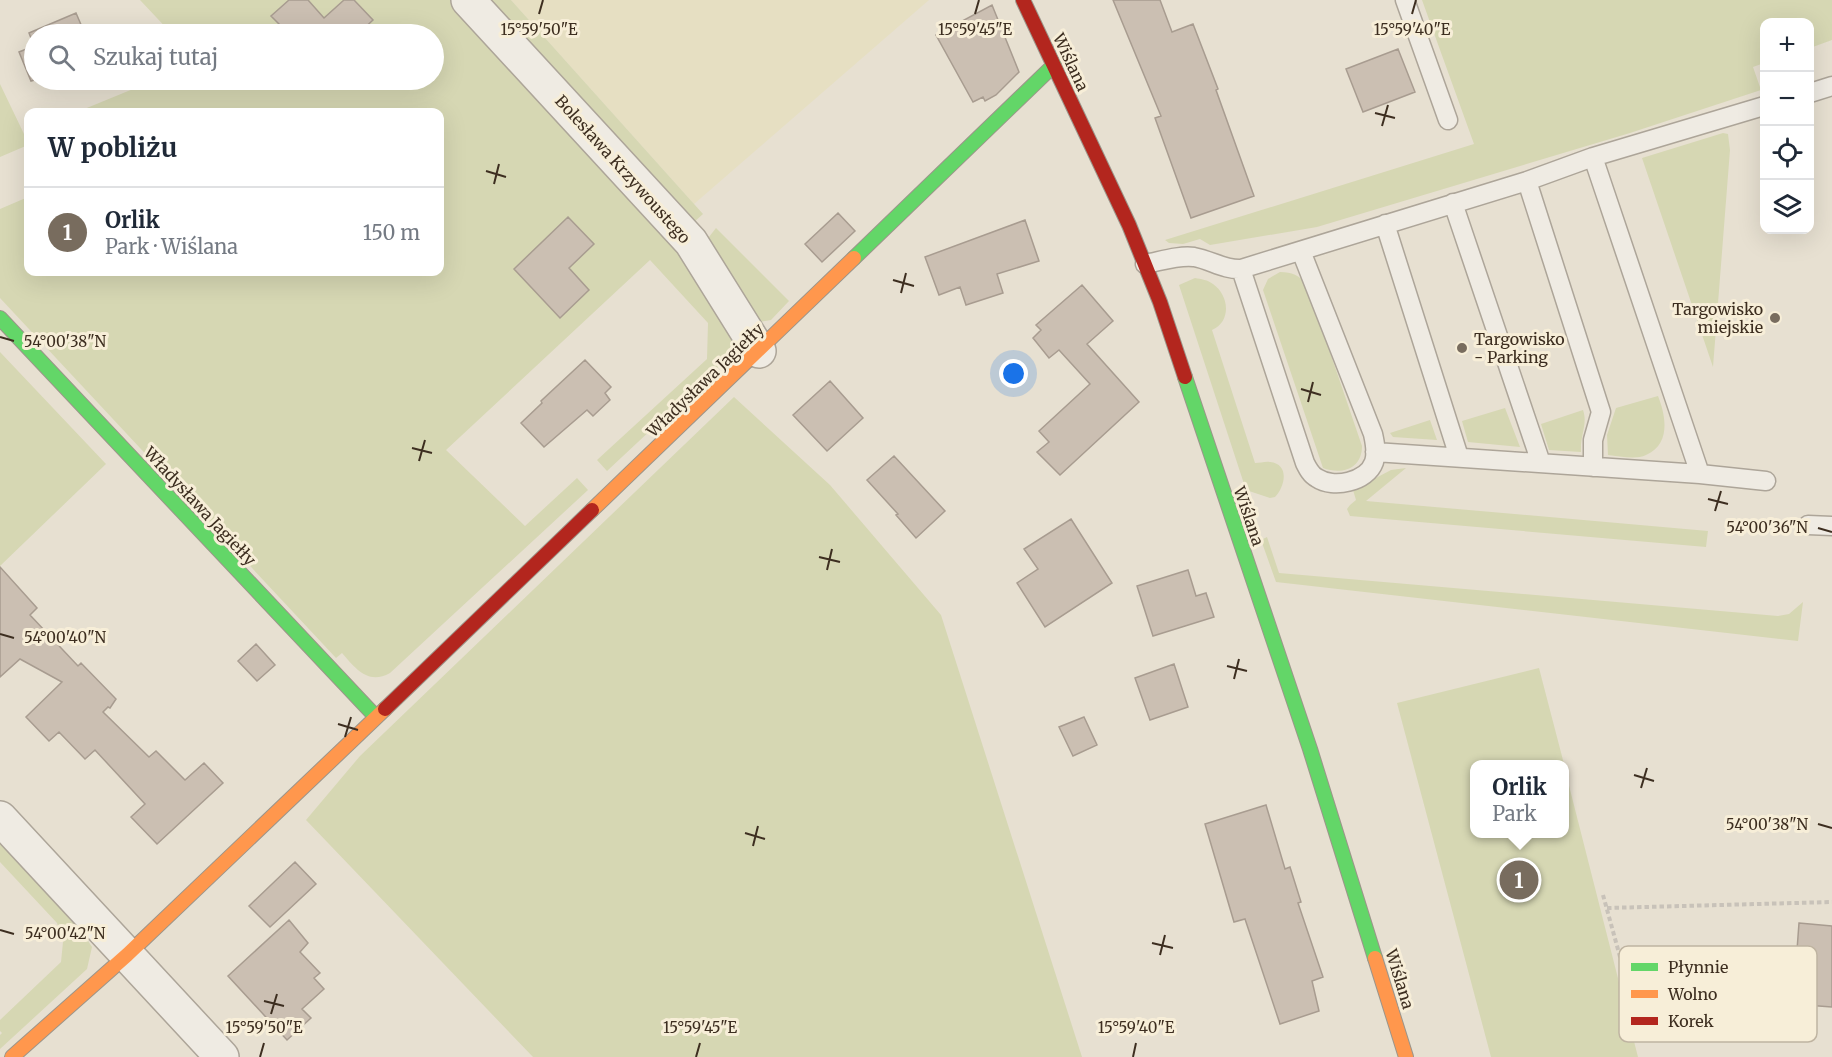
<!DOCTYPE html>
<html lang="pl">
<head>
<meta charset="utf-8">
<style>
  :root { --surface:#fff; --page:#f6f6f7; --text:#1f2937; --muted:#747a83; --line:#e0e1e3; --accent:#786c5e }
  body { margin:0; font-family:Merriweather,serif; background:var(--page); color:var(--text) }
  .controls { position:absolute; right:18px; top:18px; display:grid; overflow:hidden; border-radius:12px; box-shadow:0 6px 24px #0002 }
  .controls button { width:54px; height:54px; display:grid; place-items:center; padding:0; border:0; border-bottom:2px solid var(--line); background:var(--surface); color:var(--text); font:30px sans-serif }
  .you { position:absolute; left:1014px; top:374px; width:21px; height:21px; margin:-15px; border:4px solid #fff; border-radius:50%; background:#1a73e8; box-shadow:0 0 0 9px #1a73e833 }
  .badge { display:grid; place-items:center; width:39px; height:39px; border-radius:50%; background:var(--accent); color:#fff; font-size:20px; font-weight:700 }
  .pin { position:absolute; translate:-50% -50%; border:3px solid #fff; box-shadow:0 2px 6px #0006 }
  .popup { position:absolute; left:1470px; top:760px; width:99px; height:78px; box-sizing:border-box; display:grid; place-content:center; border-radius:12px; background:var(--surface); filter:drop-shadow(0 2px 4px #0005); font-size:20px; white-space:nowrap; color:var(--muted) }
  .popup b { font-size:22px; color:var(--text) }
  .popup::after { content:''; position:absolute; left:50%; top:100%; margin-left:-12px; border:12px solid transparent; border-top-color:var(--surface) }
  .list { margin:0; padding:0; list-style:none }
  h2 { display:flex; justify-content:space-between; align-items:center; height:78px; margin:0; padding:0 24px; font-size:26px }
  h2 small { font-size:20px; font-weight:400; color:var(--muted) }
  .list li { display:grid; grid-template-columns:39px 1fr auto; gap:18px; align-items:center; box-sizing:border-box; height:90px; padding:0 24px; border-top:2px solid var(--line) }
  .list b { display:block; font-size:22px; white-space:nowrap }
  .list p { margin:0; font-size:20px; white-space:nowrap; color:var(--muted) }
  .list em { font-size:20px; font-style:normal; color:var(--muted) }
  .icon { flex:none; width:33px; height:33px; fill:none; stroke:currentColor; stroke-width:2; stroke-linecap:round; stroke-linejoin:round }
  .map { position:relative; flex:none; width:1832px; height:1057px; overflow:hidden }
  .search { position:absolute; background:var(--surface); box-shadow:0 6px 24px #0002; left:24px; top:24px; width:420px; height:66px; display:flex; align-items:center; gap:15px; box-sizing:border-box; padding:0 21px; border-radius:33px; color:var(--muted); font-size:22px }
  .panel { position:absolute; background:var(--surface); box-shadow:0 6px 24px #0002; left:24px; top:108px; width:420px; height:168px; border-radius:12px }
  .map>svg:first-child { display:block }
  .farmland { fill:#e6dfc2 }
  .green { fill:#d6d7b3 }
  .building { fill:#cbbfb2; stroke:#a89c90; stroke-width:1.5 }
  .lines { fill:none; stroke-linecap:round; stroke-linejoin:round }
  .lane-casing { stroke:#ada599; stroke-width:21 }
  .street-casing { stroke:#ada599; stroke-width:36 }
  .fast-casing { stroke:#9c958a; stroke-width:16 }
  .slow-casing { stroke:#9c958a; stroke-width:16 }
  .jam-casing { stroke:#9c958a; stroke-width:16 }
  .path { stroke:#c8c2b9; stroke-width:4; stroke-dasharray:4.5 3; stroke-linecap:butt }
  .lane { stroke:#efebe3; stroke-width:18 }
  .street { stroke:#efebe3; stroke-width:33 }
  .fast { stroke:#63d668; stroke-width:14 }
  .slow { stroke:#ff974d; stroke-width:14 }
  .jam { stroke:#b3261e; stroke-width:14 }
  .ticks { fill:none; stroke:#3d2e20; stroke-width:2 }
  .poi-dot { fill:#786c5e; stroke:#f7eed8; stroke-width:2 }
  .labels { text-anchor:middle; stroke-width:6; stroke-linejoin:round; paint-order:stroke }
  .street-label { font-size:16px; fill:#3d2e20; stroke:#f7eed8 }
  .poi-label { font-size:16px; fill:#3d2e20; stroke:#f7eed8; text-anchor:end }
  .key { fill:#f7eed8; stroke:#bfb4a1; stroke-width:1.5 }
  .key-label { font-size:16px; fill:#3d2e20 }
  .ticks-label { font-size:15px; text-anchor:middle; fill:#3d2e20; stroke:#f7eed8; stroke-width:6; stroke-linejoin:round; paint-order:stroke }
</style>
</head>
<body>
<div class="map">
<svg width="1832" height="1057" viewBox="0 0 1832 1057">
  <rect width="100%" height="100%" fill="#e7e0d1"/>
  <!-- farmland -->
  <path class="farmland" d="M511 0H929L694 204Z"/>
  <!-- green -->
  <path class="green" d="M140 0H452L670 234 734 337 733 347 730 356 607 471 597 460 707 359 708 323 650 260 446 450 525 526 577 478 588 490 390 673C368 685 356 669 342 653L336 658 0 298V209L28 197 27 182 28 176V272H440V112H77L155 80H434V34H172Z
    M483 0H511L703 214 693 223Z
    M1422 0H1832V40L1810 48V22H1764V63L1753 67 1761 90 1630 133 1317 227 1210 245 1200 239 1183 244 1169 243 1165 240 1474 144Z
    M0 84 24 134 28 132V145L0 157Z
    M1723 133 1728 134 1730 150 1713 367 1642 158Z
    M716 228 789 301 771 320 759 322 709 254V237Z
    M1280 272C1292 272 1299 275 1307 285L1362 446C1362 469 1342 475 1323 468L1263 290 1268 279Z
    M1195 278C1201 279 1208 280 1213 284 1230 296 1231 322 1212 330L1255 463C1260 463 1266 461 1270 462 1290 464 1285 487 1275 497L1270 498 1246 490 1179 285Z
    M0 352 106 464 0 566Z
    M1658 396C1666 416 1671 444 1646 455 1636 460 1619 456 1608 455L1607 435 1616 408Z
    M734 397 830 485 941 615 1082 1057H533L306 820 360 756Z
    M1505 408 1520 447 1468 442 1462 421Z
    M1583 410C1588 424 1580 435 1581 452L1549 450 1541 424Z
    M1430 420 1437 440 1393 437 1390 433Z
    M1406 468 1366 501 1708 531 1706 547 1350 516 1347 509 1350 505 1356 500 1353 490 1391 470Z
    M1267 537 1279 573 1778 616 1789 614 1803 602 1798 641 1276 582 1261 540Z
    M1539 668 1564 764H1474V834H1564V766L1638 1057H1491L1397 703Z
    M0 842 81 930 92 947 87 969 0 1049V1035L2 1033 0 1031V1020L61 962 63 942 57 923 0 862Z"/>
  <!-- building -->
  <path class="building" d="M289 0H308L324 18 344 0H354L373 20 358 34H289L271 16Z
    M1113 0H1160L1172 32 1193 24 1218 89 1216 90 1254 196 1191 218 1155 118 1161 116Z
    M992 5 1019 72 996 95 985 101 983 97 973 102 936 35Z
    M76 13 85 34H34L35 80 31 81 19 52 34 46 29 33Z
    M1398 49 1415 92 1363 112 1346 69Z
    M838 213 855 231 822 262 805 244Z
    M568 217 594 244 569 268 589 290 560 318 514 269Z
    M1025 220 1039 261 997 274 1003 293 966 305 960 287 939 295 925 257Z
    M1082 285 1113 321 1087 344 1139 402 1060 475 1037 452 1049 442 1039 431 1090 384 1059 350 1049 358 1033 338 1041 330 1036 325Z
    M585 360 611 387 605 393 610 400 593 416 587 410 544 447 521 423 542 403 541 401Z
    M830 381 863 418 827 451 793 415Z
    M894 456 945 511 916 538 896 515 898 514 867 480Z
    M1071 519 1112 583 1045 627 1017 583 1038 569 1024 549Z
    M0 567 37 608 30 615 78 666 81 663 116 699 110 708 108 707 103 712 149 757 156 751 185 780 204 763 223 783 157 844 131 817 145 804 95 750 85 759 59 732 49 741 26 717 62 682 20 659 0 677Z
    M1188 570 1196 596 1206 593 1214 617 1153 636 1137 586Z
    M256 644 275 665 257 681 238 661Z
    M1174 664 1188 707 1150 720 1135 678Z
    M1084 717 1097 745 1073 756 1059 727Z
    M1266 805 1285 869 1290 867 1301 902 1298 903 1323 977 1312 981 1319 1011 1280 1024 1245 919 1234 922 1205 824Z
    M295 862 316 884 270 927 249 906Z
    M289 920 308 943 300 952 320 973 314 978 324 989 302 1009 311 1018 287 1040 228 976Z
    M1799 923 1832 926V1007L1793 1004Z"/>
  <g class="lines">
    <!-- lane casing -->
    <g class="lane-casing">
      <path id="lane" d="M1405 0 1448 120
        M1810 93 1832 86
        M1593 157 1700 474
        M1527 181 1601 412 1593 440V467
        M1453 203 1541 463
        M1385 224 1459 457
        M1145 264C1161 261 1179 255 1194 257 1211 260 1224 270 1241 269L1527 181 1593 157 1764 106
        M1241 269 1305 463C1308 469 1311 475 1317 478 1333 489 1367 482 1374 462 1377 453 1375 443 1373 434L1301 251
        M1375 452 1700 474 1766 481
        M1808 525 1832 526"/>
    </g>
    <!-- street casing -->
    <g class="street-casing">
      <path id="street" d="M468 0 691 242 759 351
        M0 818 222 1057"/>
    </g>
    <!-- fast casing -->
    <g class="fast-casing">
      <path id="fast" d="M854 258 1054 65
        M0 318 376 717
        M1185 377 1310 749 1375 958"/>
    </g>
    <!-- slow casing -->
    <g class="slow-casing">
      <path id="slow" d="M592 510 854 258
        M1375 958 1406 1057
        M12 1057 127 955 385 709"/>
    </g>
    <!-- jam casing -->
    <g class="jam-casing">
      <path id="jam" d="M1023 0 1129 225 1160 302 1185 377
        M385 709 592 510"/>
    </g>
    <!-- path -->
    <path class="path" d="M1603 895 1633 1004
      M1607 908 1832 902"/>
    <!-- lane -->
    <use href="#lane" class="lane"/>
    <!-- street -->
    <use href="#street" class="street"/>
    <!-- fast -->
    <use href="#fast" class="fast"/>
    <!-- slow -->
    <use href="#slow" class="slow"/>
    <!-- jam -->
    <use href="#jam" class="jam"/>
  </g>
  <!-- ticks -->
  <path class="ticks" d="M539 14 543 0M975 14 979 0M1412 14 1416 0M1375 113 1395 118M1382 126 1388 105M486 171 506 177M494 184 499 164M893 280 914 286M901 293 906 273M0 337 14 341M1301 389 1321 395M1308 402 1313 382M412 448 432 453M419 461 425 440M1708 499 1728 504M1715 511 1721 491M1818 528 1832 532M819 557 840 562M827 570 832 549M0 634 14 638M1227 666 1247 671M1234 679 1239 659M338 724 358 730M345 737 351 717M1634 775 1654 781M1641 788 1647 768M1818 824 1832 828M745 833 765 839M753 846 758 826M0 930 14 934M1152 943 1173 948M1160 955 1165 935M264 1001 284 1006M271 1014 277 994M260 1057 264 1043M696 1057 700 1043M1133 1057 1136 1043"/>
  <!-- markers -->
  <g class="poi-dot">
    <circle cx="1775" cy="318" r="6"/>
    <circle cx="1462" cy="348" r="6"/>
  </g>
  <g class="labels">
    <!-- street labels -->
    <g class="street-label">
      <text transform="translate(1071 62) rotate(65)" y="6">Wiślana</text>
      <text transform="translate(623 169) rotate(48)" y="6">Bolesława Krzywoustego</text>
      <text transform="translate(705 380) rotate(-44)" y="6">Władysława Jagiełły</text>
      <text transform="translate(200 506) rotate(47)" y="6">Władysława Jagiełły</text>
      <text transform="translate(1249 516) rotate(71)" y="6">Wiślana</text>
      <text transform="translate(1400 979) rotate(73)" y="6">Wiślana</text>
    </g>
    <!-- poi labels -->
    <g class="poi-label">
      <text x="1763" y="315">Targowisko<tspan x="1763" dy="18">miejskie</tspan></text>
      <text x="1474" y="345" text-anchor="start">Targowisko<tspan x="1474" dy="18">- Parking</tspan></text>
    </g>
  </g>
  <!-- legend -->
  <rect x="1619" y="946" width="198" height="96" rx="9" class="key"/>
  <rect x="1631" y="963" width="27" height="8" fill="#63d668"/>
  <rect x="1631" y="990" width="27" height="8" fill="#ff974d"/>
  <rect x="1631" y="1017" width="27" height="8" fill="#b3261e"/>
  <g class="key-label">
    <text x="1668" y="973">Płynnie</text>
    <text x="1668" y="1000">Wolno</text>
    <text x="1668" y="1027">Korek</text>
  </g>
  <g class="ticks-label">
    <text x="539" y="35">15°59'50"E</text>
    <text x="975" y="35">15°59'45"E</text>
    <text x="1412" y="35">15°59'40"E</text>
    <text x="65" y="347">54°00'38"N</text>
    <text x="1767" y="533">54°00'36"N</text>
    <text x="65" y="643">54°00'40"N</text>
    <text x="1767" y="830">54°00'38"N</text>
    <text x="65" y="939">54°00'42"N</text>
    <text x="264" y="1033">15°59'50"E</text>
    <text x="700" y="1033">15°59'45"E</text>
    <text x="1136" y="1033">15°59'40"E</text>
  </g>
</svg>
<div class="controls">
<button>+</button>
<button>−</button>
<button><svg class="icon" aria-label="locate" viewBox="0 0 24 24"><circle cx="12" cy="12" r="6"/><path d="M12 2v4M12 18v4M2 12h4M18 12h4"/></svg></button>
<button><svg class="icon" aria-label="layers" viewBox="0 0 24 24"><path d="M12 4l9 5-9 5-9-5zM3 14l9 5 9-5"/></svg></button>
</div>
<div class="you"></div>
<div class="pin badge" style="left:1519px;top:880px">1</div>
<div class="popup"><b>Orlik</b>Park</div>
<div class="search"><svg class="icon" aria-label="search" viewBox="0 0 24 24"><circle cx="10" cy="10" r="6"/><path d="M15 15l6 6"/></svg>Szukaj tutaj</div>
<section class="panel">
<h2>W pobliżu<small></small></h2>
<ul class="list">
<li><span class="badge">1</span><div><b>Orlik</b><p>Park · Wiślana</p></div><em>150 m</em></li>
</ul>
</section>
</div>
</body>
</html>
